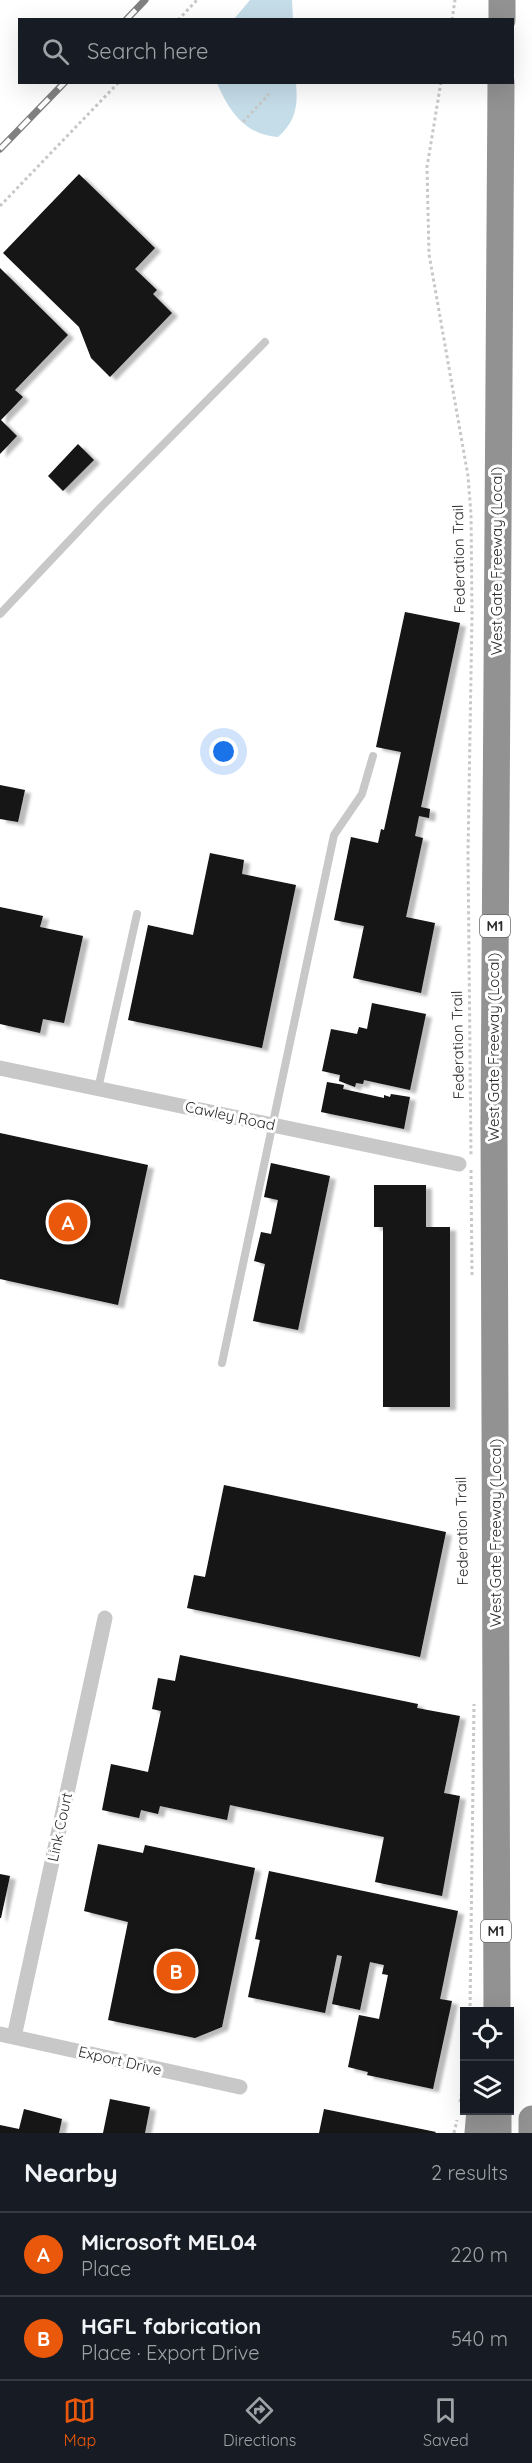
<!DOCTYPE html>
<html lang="en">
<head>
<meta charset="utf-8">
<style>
  :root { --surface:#171b24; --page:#242831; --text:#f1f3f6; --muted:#9ea1a6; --line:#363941; --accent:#ea580c }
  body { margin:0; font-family:Quicksand,sans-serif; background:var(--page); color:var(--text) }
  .controls { position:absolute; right:18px; bottom:18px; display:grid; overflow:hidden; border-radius:0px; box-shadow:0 6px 24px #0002 }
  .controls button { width:54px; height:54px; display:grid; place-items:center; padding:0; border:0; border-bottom:2px solid var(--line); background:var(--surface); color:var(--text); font:30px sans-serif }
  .you { position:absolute; left:224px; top:752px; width:21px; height:21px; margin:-15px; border:4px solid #fff; border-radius:50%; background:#1a73e8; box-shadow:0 0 0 9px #1a73e833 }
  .badge { display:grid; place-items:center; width:39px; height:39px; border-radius:50%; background:var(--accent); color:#fff; font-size:20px; font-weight:700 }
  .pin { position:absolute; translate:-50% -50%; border:3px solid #fff; box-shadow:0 2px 6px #0006 }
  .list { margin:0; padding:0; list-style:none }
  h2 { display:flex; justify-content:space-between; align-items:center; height:78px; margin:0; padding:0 24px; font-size:26px }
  h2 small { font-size:20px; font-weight:400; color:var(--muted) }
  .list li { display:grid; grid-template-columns:39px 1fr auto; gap:18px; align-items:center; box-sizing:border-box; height:84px; padding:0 24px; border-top:2px solid var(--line) }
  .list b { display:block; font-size:22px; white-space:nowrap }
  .list p { margin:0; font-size:20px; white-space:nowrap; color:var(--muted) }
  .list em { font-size:20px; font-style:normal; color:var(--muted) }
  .icon { flex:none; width:33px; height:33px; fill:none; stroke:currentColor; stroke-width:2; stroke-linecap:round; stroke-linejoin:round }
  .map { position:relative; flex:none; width:532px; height:2133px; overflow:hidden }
  .search { position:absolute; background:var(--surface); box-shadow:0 6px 24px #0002; left:18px; right:18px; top:18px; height:66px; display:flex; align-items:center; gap:15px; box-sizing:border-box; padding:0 21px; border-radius:0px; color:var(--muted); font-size:22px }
  .sheet { height:246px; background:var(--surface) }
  nav { display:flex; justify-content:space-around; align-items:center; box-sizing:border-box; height:84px; border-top:2px solid var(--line); background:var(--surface); font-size:16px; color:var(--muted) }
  nav a { display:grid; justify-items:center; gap:3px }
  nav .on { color:var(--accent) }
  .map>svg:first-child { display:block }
  .water { fill:#c5dde9 }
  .building { fill:#121212; filter:url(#shadow) }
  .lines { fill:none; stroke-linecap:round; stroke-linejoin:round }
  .path { stroke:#c8c8c8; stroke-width:3; stroke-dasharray:3 3; stroke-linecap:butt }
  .service { stroke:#c8c8c8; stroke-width:8 }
  .minor { stroke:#c8c8c8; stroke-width:15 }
  .motorway { stroke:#929292; stroke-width:27 }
  .rail-casing { stroke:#808080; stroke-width:7 }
  .rail { stroke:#fff; stroke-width:4.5; stroke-dasharray:14; stroke-linecap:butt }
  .labels { text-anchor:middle; stroke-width:6; stroke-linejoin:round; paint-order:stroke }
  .shield { fill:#fff; stroke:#6b6b6b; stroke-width:1.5 }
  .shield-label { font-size:14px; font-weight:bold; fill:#2b2b2b }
  .street-label { font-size:15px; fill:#2b2b2b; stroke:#fff }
</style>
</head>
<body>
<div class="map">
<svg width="532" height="2133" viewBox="0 0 532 2133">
  <defs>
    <filter id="shadow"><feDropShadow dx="6" dy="3.5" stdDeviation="1.5" flood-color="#0004"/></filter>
  </defs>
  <rect width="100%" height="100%" fill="#fff"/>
  <!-- water -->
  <path class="water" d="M250 0H292L293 19H234Z
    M217 83H296C298 106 296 121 278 137 245 135 229 111 217 83Z"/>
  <!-- building -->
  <path class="building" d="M79 174 155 248 135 269 157 290 153 294 172 313 110 377 91 358 79 327 3 253Z
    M0 268 68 335 15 390 23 397 1 420 17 436 0 454Z
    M78 444 94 460 63 491 48 476Z
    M405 612 460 623 421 807 430 809 429 818 419 816 415 836 423 838 406 917 435 923 421 993 353 978 364 926 334 920 351 837 378 843 381 829 384 830 401 752 376 747Z
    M0 785 25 790 18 822 0 819Z
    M210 853 244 860 242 874 296 885 262 1048 128 1020 148 925 193 935Z
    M0 907 43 916 40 927 83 936 64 1023 43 1019 40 1033 0 1024Z
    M372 1003 426 1014 410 1090 364 1080 363 1084 356 1083 355 1087 339 1081 340 1075 322 1071 331 1029 357 1034 359 1027 367 1029Z
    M327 1082 344 1085 343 1089 384 1098V1095L390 1097 391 1094 410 1097 404 1129 321 1112Z
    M0 1133 148 1165 118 1305 0 1279Z
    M271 1163 330 1176 298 1330 253 1321 265 1264 254 1261 261 1232 271 1234 278 1200 264 1197Z
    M374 1185H426V1227H450V1407H383V1227H374Z
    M224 1485 446 1532 420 1657 187 1608 194 1575 205 1577Z
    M180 1655 418 1704 417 1708 460 1716 444 1793 460 1796 442 1896 375 1882 384 1837 230 1805 227 1820 160 1806 158 1814 141 1810 139 1818 102 1810 111 1764 148 1772 161 1711 152 1709 158 1678 175 1681Z
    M98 1844 143 1853 145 1845 255 1868 222 2027 195 2038 108 2020 128 1922 84 1911Z
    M269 1871 458 1911 440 1999 452 2001 433 2089 367 2075 368 2072 348 2067 359 2015 379 2019 388 1975 382 1974 384 1965 370 1962 360 2010 332 2004 342 1956 337 1955 325 2013 248 1997 260 1940 255 1939Z
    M0 1874 10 1876 1 1918H0Z
    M110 2099 150 2107 145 2133H103Z
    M24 2109 62 2119 59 2133H0V2125L19 2129Z
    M324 2109 436 2132 435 2133H319Z"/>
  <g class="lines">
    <!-- path -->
    <path class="path" d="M178 20 197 0
      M452 20 455 0
      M441 82 427 167 429 254 468 476 471 514 472 614 468 854 471 1155
      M243 122 269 94
      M0 206 119 82
      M471 1170 472 1275
      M470 2012 474 1704
      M460 2102 464 2079
      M454 2133 457 2120"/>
    <!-- service -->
    <path class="service" d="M0 614 102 506 265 342
      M98 1089 137 914
      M222 1363 334 835 362 794 373 756"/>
    <!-- minor -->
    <path class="minor" d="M0 1068 459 1164
      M0 2034 240 2087
      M14 2037 105 1618"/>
    <!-- motorway -->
    <path class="motorway" d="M502 20V0
      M497 2012 494 1123 501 82
      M498 2110V2133
      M478 2133 480 2110
      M532 2133V2119"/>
    <!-- rail casing -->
    <g class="rail-casing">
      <path id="rail" d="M126 20 145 0
        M0 149 65 82"/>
    </g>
    <!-- rail -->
    <use href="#rail" class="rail"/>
  </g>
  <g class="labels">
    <!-- shield labels -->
    <g class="shield">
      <rect x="480" y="915" width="30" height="22" rx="4.5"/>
      <rect x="481" y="1920" width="30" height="22" rx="4.5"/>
    </g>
    <g class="shield-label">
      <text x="495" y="931">M1</text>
      <text x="496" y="1936">M1</text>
    </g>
    <!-- street labels -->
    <g class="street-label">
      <text transform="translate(459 559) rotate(-91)" y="5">Federation Trail</text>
      <text transform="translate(497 561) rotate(-90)" y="5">West Gate Freeway (Local)</text>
      <text transform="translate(458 1045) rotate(-91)" y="5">Federation Trail</text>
      <text transform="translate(494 1047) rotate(-90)" y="5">West Gate Freeway (Local)</text>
      <text transform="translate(230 1116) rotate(12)" y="5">Cawley Road</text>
      <text transform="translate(462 1531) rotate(-91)" y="5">Federation Trail</text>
      <text transform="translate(496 1533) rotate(-90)" y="5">West Gate Freeway (Local)</text>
      <text transform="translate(60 1827) rotate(-78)" y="5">Link Court</text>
      <text transform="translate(120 2061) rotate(13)" y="5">Export Drive</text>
    </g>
  </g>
</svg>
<div class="controls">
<button><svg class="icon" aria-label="locate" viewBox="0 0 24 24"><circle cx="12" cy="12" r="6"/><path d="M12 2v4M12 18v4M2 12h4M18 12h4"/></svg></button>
<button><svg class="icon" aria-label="layers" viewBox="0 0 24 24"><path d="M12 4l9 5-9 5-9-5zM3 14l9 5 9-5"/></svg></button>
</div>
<div class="you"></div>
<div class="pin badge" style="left:68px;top:1222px">A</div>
<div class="pin badge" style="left:176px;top:1971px">B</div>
<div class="search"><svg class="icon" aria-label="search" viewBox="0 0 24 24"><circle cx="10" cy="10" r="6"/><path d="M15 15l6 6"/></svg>Search here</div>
</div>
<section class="sheet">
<h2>Nearby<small>2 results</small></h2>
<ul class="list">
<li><span class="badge">A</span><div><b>Microsoft MEL04</b><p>Place</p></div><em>220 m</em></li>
<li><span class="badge">B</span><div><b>HGFL fabrication</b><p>Place · Export Drive</p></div><em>540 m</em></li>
</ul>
</section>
<nav>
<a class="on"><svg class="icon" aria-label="map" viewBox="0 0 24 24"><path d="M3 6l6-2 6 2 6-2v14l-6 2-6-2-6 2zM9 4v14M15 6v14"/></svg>Map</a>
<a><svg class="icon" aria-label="directions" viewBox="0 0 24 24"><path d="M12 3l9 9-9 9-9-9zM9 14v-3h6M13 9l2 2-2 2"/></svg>Directions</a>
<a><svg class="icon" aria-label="saved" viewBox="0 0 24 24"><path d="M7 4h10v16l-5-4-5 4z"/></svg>Saved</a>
</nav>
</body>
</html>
